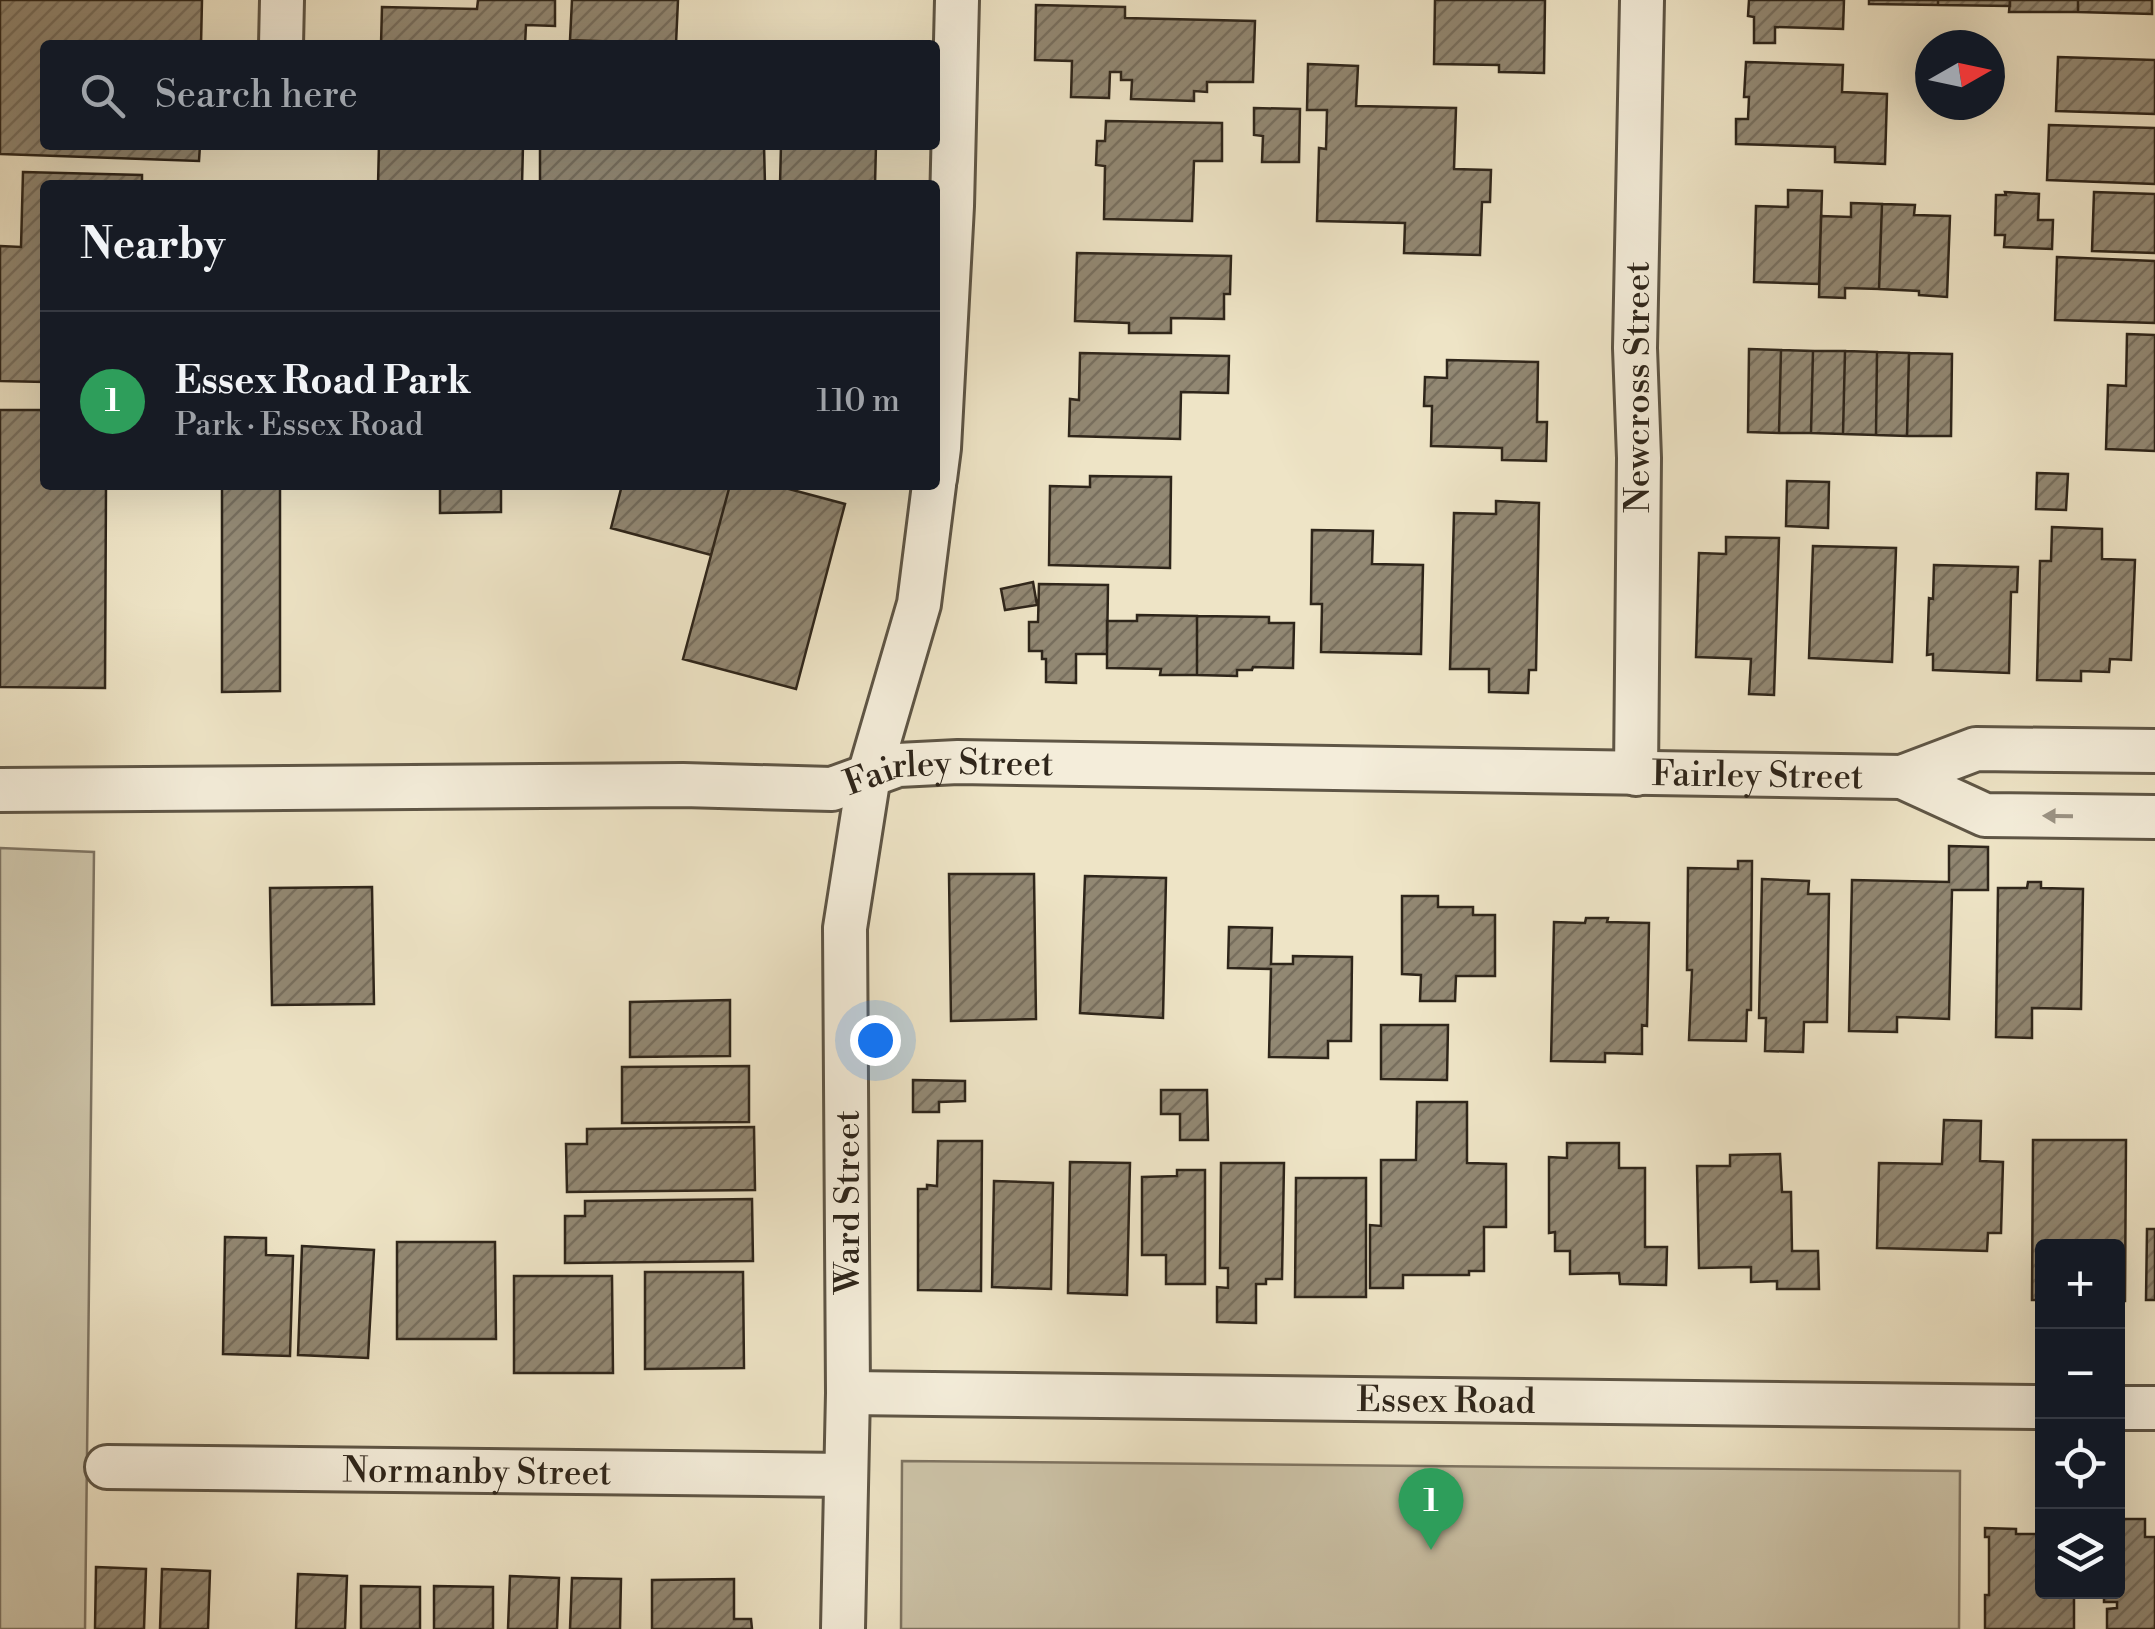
<!DOCTYPE html>
<html lang="en">
<head>
<meta charset="utf-8">
<style>
  :root { --surface:#171b24; --page:#20242c; --text:#f1f3f6; --muted:#9ea1a6; --line:#363941; --accent:#8c9099 }
  body { margin:0; font-family:"Libre Bodoni",serif; background:var(--page); color:var(--text) }
  .controls { position:absolute; right:30px; bottom:30px; display:grid; overflow:hidden; border-radius:10px; box-shadow:0 10px 40px #0002 }
  .controls button { width:90px; height:90px; display:grid; place-items:center; padding:0; border:0; border-bottom:2px solid var(--line); background:var(--surface); color:var(--text); font:50px sans-serif }
  .compass { position:absolute; left:1915px; top:30px; width:90px; height:90px; border-radius:50%; background:var(--surface); box-shadow:0 10px 40px #0002; rotate:81deg }
  .you { position:absolute; left:875px; top:1040px; width:35px; height:35px; margin:-25px; border:8px solid #fff; border-radius:50%; background:#1a73e8; box-shadow:0 0 0 15px #1a73e833 }
  .badge { display:grid; place-items:center; width:65px; height:65px; border-radius:50%; background:var(--accent); color:#fff; font-size:32px; font-weight:700 }
  .pin { position:absolute; translate:-50% -82px; filter:drop-shadow(0 2px 5px #0008) }
  .pin::after { content:''; position:absolute; top:52px; width:35px; height:30px; background:inherit; clip-path:polygon(0 0,100% 0,50% 100%) }
  .list { margin:0; padding:0; list-style:none }
  h2 { display:flex; justify-content:space-between; align-items:center; height:130px; margin:0; padding:0 40px; font-size:42px }
  h2 small { font-size:32px; font-weight:400; color:var(--muted) }
  .list li { display:grid; grid-template-columns:65px 1fr auto; gap:30px; align-items:center; box-sizing:border-box; height:180px; padding:0 40px; border-top:2px solid var(--line) }
  .list b { display:block; font-size:38px; white-space:nowrap }
  .list p { margin:0; font-size:32px; white-space:nowrap; color:var(--muted) }
  .list em { font-size:32px; font-style:normal; color:var(--muted) }
  .icon { flex:none; width:55px; height:55px; fill:none; stroke:currentColor; stroke-width:2; stroke-linecap:round; stroke-linejoin:round }
  .map { position:relative; flex:none; width:2155px; height:1629px; overflow:hidden }
  .search { position:absolute; background:var(--surface); box-shadow:0 10px 40px #0002; left:40px; top:40px; width:900px; height:110px; display:flex; align-items:center; gap:25px; box-sizing:border-box; padding:0 35px; border-radius:10px; color:var(--muted); font-size:38px }
  .panel { position:absolute; background:var(--surface); box-shadow:0 10px 40px #0002; left:40px; top:180px; width:900px; height:310px; border-radius:10px }
  .map>svg:first-child { display:block }
  .park { fill:#cdc4a9; stroke:#7e7462; stroke-width:2.5 }
  .building { fill:url(#building-hatch); stroke:#2e251a; stroke-width:2.5 }
  .lines { fill:none; stroke-linecap:round; stroke-linejoin:round }
  .minor-casing { stroke:#5e5545; stroke-width:48 }
  .minor { stroke:#f4edda; stroke-width:42 }
  .oneway { fill:#9b9384 }
  .labels { text-anchor:middle; stroke-width:9; stroke-linejoin:round; paint-order:stroke }
  .street-label { font-size:35px; fill:#2e251a; stroke:#f4edda }
</style>
</head>
<body>
<div class="map">
<svg width="2155" height="1629" viewBox="0 0 2155 1629">
  <defs>
    <pattern id="building-hatch" width="6" height="6" patternUnits="userSpaceOnUse" patternTransform="scale(2.5)"><rect width="6" height="6" fill="#928873"/><path d="M-1 1l2-2M0 6l6-6M5 7l2-2" fill="none" stroke="#786f5e"/></pattern>
  </defs>
  <rect width="100%" height="100%" fill="#eee4c6"/>
  <filter id="stains"><feTurbulence type="fractalNoise" baseFrequency=".002" numOctaves="4"/><feColorMatrix values="0 0 0 0 .2 0 0 0 0 .09 0 0 0 0 .02 0 0 0 .5 -.17"/></filter>
  <radialGradient id="worn" r=".72"><stop offset=".6" stop-color="#630" stop-opacity="0"/><stop offset="1" stop-color="#630" stop-opacity=".3"/></radialGradient>
  <!-- park -->
  <path class="park" d="M0 848 94 852 85 1629H0Z
    M902 1461 1960 1471 1959 1629H901Z"/>
  <!-- building -->
  <path class="building" d="M0 0H202L201 45H45V145H200L199 161 0 154Z
    M478 0H555V26L526 25 525 45H381L382 7 477 9Z
    M572 0H678L676 44 570 40Z
    M1435 0H1545L1544 73 1499 72V65L1434 64Z
    M1749 0H1844L1843 29 1775 27V43H1754V17L1748 16Z
    M1869 0H1938V5L1869 4Z
    M1938 0H2010V6L1938 5Z
    M2010 0H2078V12H2009Z
    M2078 0H2152V14L2078 12Z
    M1036 5 1125 7V18L1255 21 1253 82H1207V92L1194 91V101L1131 99 1132 80H1121V72H1110L1109 98 1071 97 1072 61 1035 60Z
    M2058 57 2155 60V114L2056 111Z
    M1746 62 1843 65 1842 92 1887 94 1885 164 1835 162V147L1736 144V119H1748L1749 97H1744Z
    M1308 64 1358 66 1356 106 1456 108 1454 169 1491 170 1490 202H1482L1480 255 1404 253 1405 223 1317 221 1319 148 1326 149 1327 110H1307Z
    M1254 108 1300 109 1299 162H1262L1263 136 1254 135Z
    M1106 121 1222 123V161H1194L1192 221 1104 219 1105 166 1096 165 1097 141H1105Z
    M2049 125 2155 128V184L2047 180Z
    M379 145H523L522 185H378Z
    M540 145H764L765 185H540Z
    M781 145H876L875 185H780Z
    M23 172 142 175V185H45V382L0 381V246L21 247Z
    M1788 190 1822 191 1819 284 1754 282 1756 206 1788 207Z
    M2005 192 2039 194 2038 220H2053L2052 249 2004 247 2005 235H1995L1996 195H2006Z
    M2094 192 2155 194V253L2092 251Z
    M1851 203 1882 204 1879 289 1845 288V298L1819 297 1821 216 1851 217Z
    M1882 204 1915 205 1914 215 1950 216 1947 297 1919 295V291L1879 289Z
    M1077 253 1231 256 1230 294H1224V319L1171 318V333H1129V323L1075 321Z
    M2057 257 2155 261V323L2055 320Z
    M2127 334 2155 335V451L2106 449 2108 385 2126 386Z
    M1749 349 1781 350 1779 433 1748 432Z
    M1781 350 1813 351 1811 433H1779Z
    M1813 351H1845L1843 434 1811 433Z
    M1845 351 1877 352 1876 435 1843 434Z
    M1877 352 1909 353 1907 436 1876 435Z
    M1080 353 1229 356 1228 393 1181 392 1180 439 1069 436 1070 399 1079 400Z
    M1909 353 1952 354 1951 436H1907Z
    M1447 360 1538 362 1537 422H1547L1546 461 1502 460V448L1431 446 1432 406H1424L1425 377 1447 378Z
    M0 410H45V485H106L105 688 0 687Z
    M2037 473 2068 474 2066 510 2036 509Z
    M1090 476 1171 477 1170 568 1049 565 1050 486 1090 487Z
    M1787 481 1829 482 1828 528 1786 526Z
    M222 485H280V691L222 692Z
    M440 485H501V512L440 513Z
    M622 485H730L711 555 611 528Z
    M730 485H774L845 504 796 689 683 659Z
    M1496 501 1539 503 1536 670H1529L1528 693 1489 692V669H1450L1454 513 1496 514Z
    M2052 527 2102 529V559L2135 560 2131 660 2110 659 2109 672 2081 671V681L2037 680 2040 561H2051Z
    M1312 530 1373 531 1372 564 1423 565 1421 654 1321 652 1322 604H1311Z
    M1726 537 1779 538 1774 695 1749 694 1751 659 1696 657 1699 553 1726 554Z
    M1813 546 1896 548 1892 662 1809 658Z
    M1934 565 2018 567 2017 592H2011L2009 673 1933 670V654L1927 655 1929 598 1933 599Z
    M1033 582 1037 605 1005 610 1001 589Z
    M1039 584 1108 585 1107 654H1076V683L1046 682V659H1042V651H1029V622H1038Z
    M1137 615 1197 616V675H1160L1161 669 1107 668V621H1137Z
    M1197 616 1269 617V623H1294L1293 668 1253 667 1252 670H1237V676L1197 675Z
    M1949 846 1988 847V890H1952L1949 1019 1897 1017V1032L1849 1031 1852 880 1949 882Z
    M1738 861H1752L1751 1010H1747L1746 1041 1689 1040 1692 970H1687L1688 868 1738 869Z
    M949 874H1034L1036 1019 951 1021Z
    M1085 876 1166 878 1163 1018 1080 1013Z
    M1762 879 1809 881 1808 894H1829L1827 1022H1804L1803 1052 1765 1051 1766 1018H1759Z
    M2028 882H2041V888L2083 889 2081 1009 2032 1008V1038L1996 1037 1998 888H2027Z
    M372 887 374 1004 272 1005 270 888Z
    M1402 896H1438V907H1473V915H1495V976H1456L1455 1001H1420L1421 975 1402 974Z
    M1586 918H1608L1607 922 1649 923 1647 1026 1642 1025V1054L1605 1053V1062L1551 1061 1554 922 1585 923Z
    M1229 927 1272 928 1271 964H1293V956L1352 957 1351 1041H1328V1058L1269 1057 1271 969 1228 968Z
    M730 1000V1056L630 1057V1002Z
    M1381 1025H1448L1447 1080 1381 1079Z
    M749 1066V1122L622 1123V1067Z
    M913 1080 965 1081V1101L939 1102V1112H913Z
    M1161 1090H1207L1208 1140H1180V1114H1161Z
    M1417 1102H1467V1163L1506 1164V1227H1484V1271H1469V1275H1403V1288H1370V1225L1381 1226V1160H1416Z
    M1944 1120 1981 1121 1980 1161 2003 1162 2001 1233H1988L1987 1251 1877 1248 1879 1163 1942 1164Z
    M754 1127 755 1190 567 1192 566 1144H587V1129Z
    M2033 1140H2126L2125 1301H2118V1246H2042V1300H2032Z
    M938 1141H982L981 1291 918 1290V1189H927V1185L937 1186Z
    M1567 1143H1619V1168H1645V1247H1667L1666 1285 1620 1284 1619 1273 1570 1274V1251H1555V1232L1549 1233V1157L1567 1158Z
    M1780 1154 1782 1192H1791L1792 1251H1818L1819 1289H1777V1281L1751 1282V1267L1699 1268 1697 1166H1730V1155Z
    M1070 1162 1130 1163 1127 1295 1068 1293Z
    M1221 1163H1284L1282 1279H1266V1284H1256V1323L1217 1322V1287L1228 1288V1268H1220Z
    M1177 1170H1205V1284H1166V1255H1142V1177L1177 1176Z
    M1296 1178H1366V1297H1295Z
    M994 1181 1053 1183 1051 1289 992 1287Z
    M752 1199 753 1261 565 1263V1216H585V1201Z
    M2147 1229H2155V1300H2146Z
    M225 1237 266 1238V1255L293 1256 290 1356 223 1354Z
    M397 1242H495L496 1339H397Z
    M302 1246 374 1250 368 1358 298 1355Z
    M645 1272H743L744 1368 645 1369Z
    M514 1276H612L613 1373H514Z
    M2118 1519H2145V1537H2155V1629H2107V1609L2117 1608V1602H2104V1592H2118Z
    M2040 1520H2042V1592H2074V1629H1985V1595H1989V1537H1985V1528L2016 1529V1534H2039Z
    M96 1567 146 1569 144 1629H95Z
    M162 1569 210 1571 208 1629H160Z
    M298 1574 347 1576 345 1629H296Z
    M510 1576 559 1578 557 1629H508Z
    M572 1578 621 1579 620 1629H570Z
    M734 1579V1619H751L752 1629H652V1580Z
    M361 1586 420 1587V1629H361Z
    M434 1586 493 1587V1629H434Z"/>
  <g class="lines">
    <!-- minor casing -->
    <g class="minor-casing">
      <g id="minor">
        <path d="M281 45 282 0"/>
        <path d="M935 479 939 448 952 206 957 0"/>
        <path d="M1636 774 1639 458 1635 348 1642 0"/>
        <path d="M1902 777 1985 815 2155 817"/>
        <path id="s1" d="M0 790 683 785 832 789 898 765 958 762 1902 777 1976 749 2155 751"/>
        <path id="s2" d="M848 1393 2042 1407"/>
        <path d="M2118 1408H2155"/>
        <path id="s3" d="M107 1467 846 1475"/>
        <path d="M843 1629 848 1393 845 928 869 775 919 604 934 485"/>
      </g>
    </g>
    <!-- minor -->
    <use href="#minor" class="minor"/>
  </g>
  <!-- one-way arrows -->
  <defs><path id="oneway-solid" d="M-6-.8H1V-3.2L6.5 0L1 3.2V.8H-6Z" transform="scale(2.5)"/></defs>
  <use class="oneway" href="#oneway-solid" transform="translate(2058 816) rotate(-179)"/>
  <g class="labels">
    <!-- street labels -->
    <g class="street-label">
      <text transform="translate(1637 387) rotate(-90)" y="12">Newcross Street</text>
      <text dy="12" stroke="none"><textPath href="#s1" startOffset="1762">Fairley Street</textPath></text>
      <text dy="12" stroke="none"><textPath href="#s1" startOffset="952">Fairley Street</textPath></text>
      <text transform="translate(847 1202) rotate(-90)" y="12">Ward Street</text>
      <text dy="12" stroke="none"><textPath href="#s2" startOffset="598">Essex Road</textPath></text>
      <text dy="12" stroke="none"><textPath href="#s3" startOffset="370">Normanby Street</textPath></text>
    </g>
  </g>
  <rect width="100%" height="100%" filter="url(#stains)"/>
  <rect width="100%" height="100%" fill="url(#worn)"/>
</svg>
<div class="controls">
<button>+</button>
<button>−</button>
<button><svg class="icon" aria-label="locate" viewBox="0 0 24 24"><circle cx="12" cy="12" r="6"/><path d="M12 2v4M12 18v4M2 12h4M18 12h4"/></svg></button>
<button><svg class="icon" aria-label="layers" viewBox="0 0 24 24"><path d="M12 4l9 5-9 5-9-5zM3 14l9 5 9-5"/></svg></button>
</div>
<svg class="compass" viewBox="-18 -18 36 36"><path d="M0-13l5 13h-10z" fill="#e53935"/><path d="M0 13l5-13h-10z" fill="#9ea1a6"/></svg>
<div class="you"></div>
<div class="pin badge" style="left:1431px;top:1550px;background:#2e9e5b">1</div>
<div class="search"><svg class="icon" aria-label="search" viewBox="0 0 24 24"><circle cx="10" cy="10" r="6"/><path d="M15 15l6 6"/></svg>Search here</div>
<section class="panel">
<h2>Nearby<small></small></h2>
<ul class="list">
<li><span class="badge" style="background:#2e9e5b">1</span><div><b>Essex Road Park</b><p>Park · Essex Road</p></div><em>110 m</em></li>
</ul>
</section>
</div>
</body>
</html>
